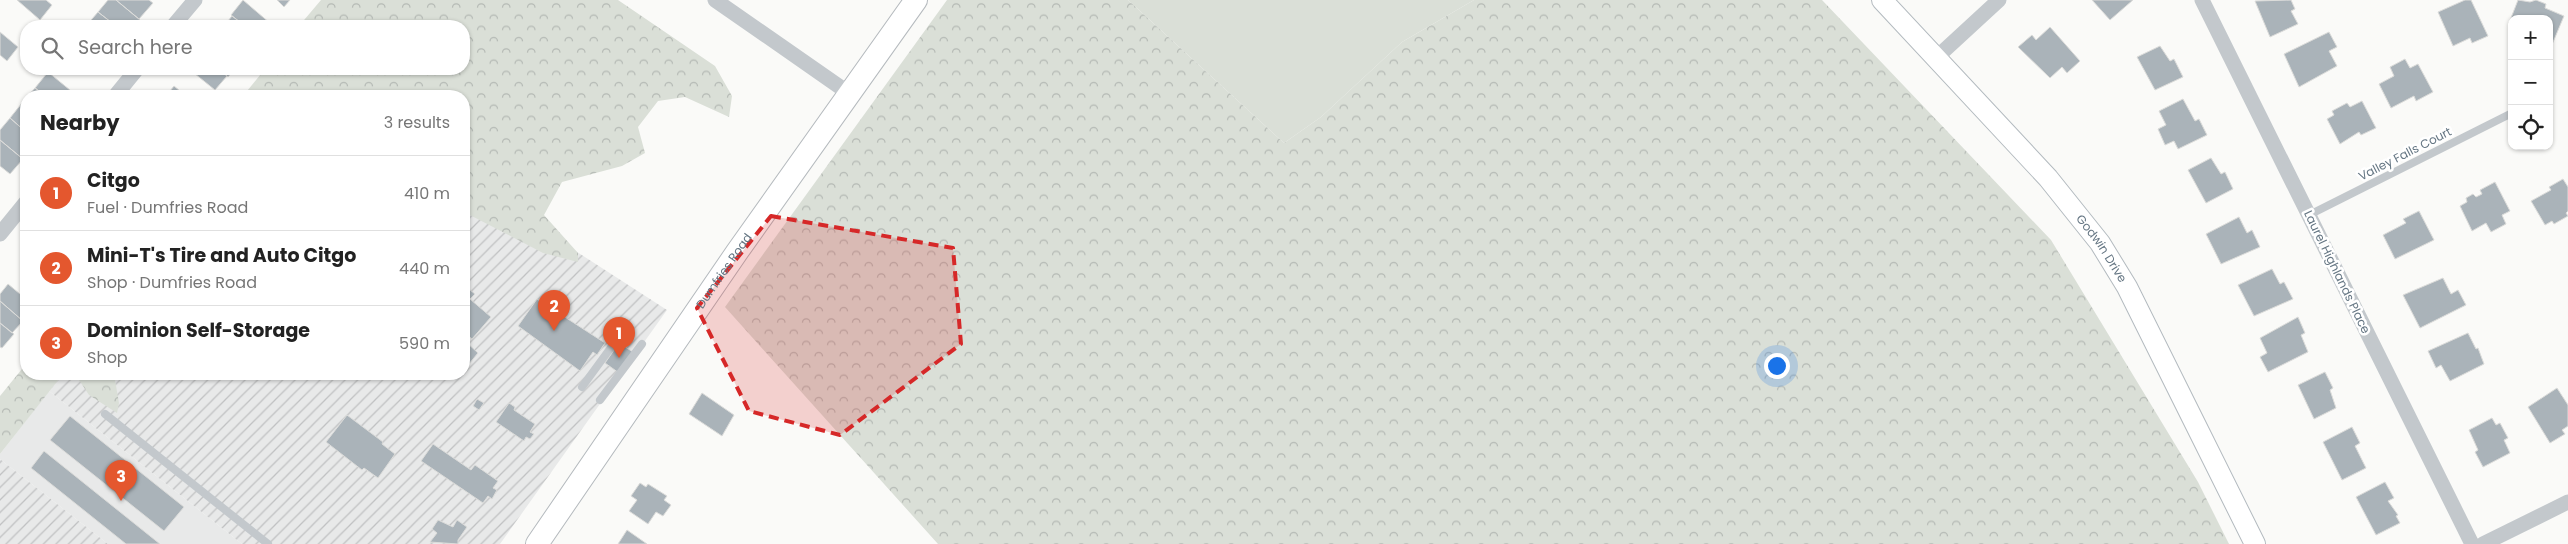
<!DOCTYPE html>
<html lang="en">
<head>
<meta charset="utf-8">
<style>
  :root { --surface:#fff; --page:#f2f2f2; --text:#222; --muted:#767676; --line:#e0e0e0; --accent:#e4572e }
  body { margin:0; font-family:Poppins,sans-serif; background:var(--page); color:var(--text) }
  .controls { position:absolute; right:15px; top:15px; display:grid; overflow:hidden; border-radius:10px; box-shadow:0 1px 4px #0004 }
  .controls button { width:45px; height:45px; display:grid; place-items:center; padding:0; border:0; border-bottom:1px solid var(--line); background:var(--surface); color:var(--text); font:25px sans-serif }
  .you { position:absolute; left:1776px; top:365px; width:18px; height:18px; margin:-12px; border:4px solid #fff; border-radius:50%; background:#1a73e8; box-shadow:0 0 0 8px #1a73e833 }
  .badge { display:grid; place-items:center; width:32px; height:32px; border-radius:50%; background:var(--accent); color:#fff; font-size:16px; font-weight:700 }
  .pin { position:absolute; translate:-50% -41px; filter:drop-shadow(0 1px 2px #0008) }
  .pin::after { content:''; position:absolute; top:26px; width:18px; height:15px; background:inherit; clip-path:polygon(0 0,100% 0,50% 100%) }
  .list { margin:0; padding:0; list-style:none }
  h2 { display:flex; justify-content:space-between; align-items:center; height:65px; margin:0; padding:0 20px; font-size:21px }
  h2 small { font-size:16px; font-weight:400; color:var(--muted) }
  .list li { display:grid; grid-template-columns:32px 1fr auto; gap:15px; align-items:center; box-sizing:border-box; height:75px; padding:0 20px; border-top:1px solid var(--line) }
  .list b { display:block; font-size:19px; white-space:nowrap }
  .list p { margin:0; font-size:16px; white-space:nowrap; color:var(--muted) }
  .list em { font-size:16px; font-style:normal; color:var(--muted) }
  .icon { flex:none; width:28px; height:28px; fill:none; stroke:currentColor; stroke-width:2; stroke-linecap:round; stroke-linejoin:round }
  .map { position:relative; flex:none; width:2568px; height:544px; overflow:hidden }
  .search { position:absolute; background:var(--surface); box-shadow:0 1px 4px #0004; left:20px; top:20px; width:450px; height:55px; display:flex; align-items:center; gap:12px; box-sizing:border-box; padding:0 18px; border-radius:20px; color:var(--muted); font-size:19px }
  .panel { position:absolute; background:var(--surface); box-shadow:0 1px 4px #0004; left:20px; top:90px; width:450px; height:290px; border-radius:20px }
  .map>svg:first-child { display:block }
  .built { fill:#e8e9e9 }
  .industrial { fill:url(#industrial-furrows) }
  .green { fill:#dadfd7 }
  .forest { fill:url(#forest-crowns) }
  .building { fill:#aab3b9; stroke:#dcdcda }
  .lines { fill:none; stroke-linecap:round; stroke-linejoin:round }
  .secondary-casing { stroke:#b3babf; stroke-width:22 }
  .primary-casing { stroke:#b5babe; stroke-width:24 }
  .lane { stroke:#c3c8cc; stroke-width:8 }
  .street { stroke:#c3c8cc; stroke-width:15 }
  .secondary { stroke:#fff; stroke-width:20 }
  .primary { stroke:#fff; stroke-width:22 }
  .marked { fill:#d62828; fill-opacity:0.2; stroke:#d62828; stroke-width:4; stroke-dasharray:10 6; stroke-linejoin:round }
  .labels { text-anchor:middle; stroke-width:5; stroke-linejoin:round; paint-order:stroke }
  .street-label { font-size:12px; fill:#657683; stroke:#fff }
</style>
</head>
<body>
<div class="map">
<svg width="2568" height="544" viewBox="0 0 2568 544">
  <defs>
    <pattern id="industrial-furrows" width="10" height="10" patternUnits="userSpaceOnUse" patternTransform="scale(1.25)"><rect width="10" height="10" fill="#e8e9e9"/><path d="M-1 1l2-2M0 10L10 0M9 11l2-2" fill="none" stroke="#c0c1c2"/></pattern>
    <pattern id="forest-crowns" width="20" height="18" patternUnits="userSpaceOnUse" patternTransform="scale(1.25)"><rect width="20" height="18" fill="#dadfd7"/><path d="M2 6a3 3 0 1 1 6 0M12 15a3 3 0 1 1 6 0" fill="none" stroke="#b4b9b4"/></pattern>
  </defs>
  <rect width="100%" height="100%" fill="#fafaf8"/>
  <!-- built -->
  <path class="built" d="M49 391 242 544H108L0 459V454Z"/>
  <!-- industrial -->
  <path class="industrial" d="M464 179 667 310 500 544H242L49 391 63 374H464Z
    M0 459 108 544H0Z"/>
  <!-- green -->
  <path class="green" d="M1128 0H1474L1402 42 1321 117 1284 143Z"/>
  <!-- forest -->
  <path class="forest" d="M321 0H618L715 66 732 96 729 117 685 97 658 101 638 127 645 153 622 166 562 182 544 215 578 253V262L543 253 464 212V96H243L265 69H464V26H299Z
    M947 0H1128L1284 143 1321 117 1402 42 1474 0H1822L2051 240 2198 482 2229 544H938L725 307Z
    M26 364V374H63L0 454V396Z
    M75 374H114L119 403 117 413 89 395Z"/>
  <!-- building -->
  <path class="building" d="M17 0H46L52 5 40 20Z
    M108 0H116L140 20 135 26H116L98 12Z
    M116 0H149L153 3 139 19Z
    M243 0 271 24 269 26H245L231 15Z
    M277 0H290L284 7Z
    M2092 0H2133L2110 20Z
    M2291 0 2295 9 2291 11 2298 24 2270 37 2255 1Z
    M2465 0H2471L2488 36 2472 43 2470 38 2453 46 2438 12Z
    M2518 0 2530 2 2536 0 2546 4 2545 8 2564 16 2551 47H2549V19H2512V24L2509 23Z
    M98 12 116 26H86Z
    M232 16 245 26H224Z
    M2050 27 2080 61 2067 73 2062 67 2050 78 2018 47 2032 35 2036 40Z
    M0 32 18 47 7 61 0 55Z
    M2329 32 2337 47 2329 51 2337 66 2299 87 2284 54Z
    M2160 46 2170 61 2174 59 2183 77 2155 90 2137 57Z
    M2405 59 2410 68 2418 64 2433 92 2416 101 2414 96 2391 108 2379 84 2394 76 2390 67Z
    M189 69H219L227 76 215 90Z
    M219 69H235L228 77Z
    M48 72 76 95 75 96H46L35 88Z
    M174 86 186 96H166Z
    M35 88 46 96H28Z
    M2183 99 2195 121 2199 119 2207 135 2178 149 2174 141 2165 145 2158 129 2166 125 2159 111Z
    M2362 101 2376 128 2361 135 2359 132 2340 144 2327 119 2334 115 2332 111 2347 103 2350 107Z
    M22 103 26 107V132L10 118Z
    M10 118 26 132 24 160 0 140V130Z
    M0 140 23 159 10 174 0 166Z
    M2211 158 2221 174 2225 172 2233 189 2206 203 2188 170Z
    M2563 179 2568 187V211L2566 213 2568 216 2554 224 2552 221 2545 225 2531 201 2551 190 2549 187Z
    M2495 182 2510 211 2502 215 2506 224 2491 232 2486 223 2472 231 2460 206 2467 202 2466 198 2473 194 2476 197 2482 194 2480 190Z
    M2419 211 2434 240 2395 259 2383 235 2406 223 2403 219Z
    M2239 217 2247 233 2252 230 2260 247 2221 264 2206 234Z
    M2272 269 2280 284 2284 282 2293 299 2254 316 2238 285Z
    M2443 278 2451 294 2458 290 2466 305 2420 328 2403 295Z
    M8 284 26 299V319L24 322 0 301V294Z
    M464 285 475 294 470 299 491 317 472 339 464 332Z
    M537 299 605 343 597 355 593 352 580 371 518 326Z
    M0 301 23 321 12 333 0 323Z
    M2298 317 2305 333 2301 335 2308 352 2268 372 2260 357 2267 353 2260 338Z
    M0 323 14 334 2 348 0 347Z
    M2468 333 2476 349 2478 348 2484 364 2450 381 2441 365 2436 368 2428 351Z
    M464 340 478 353 464 370Z
    M619 343 633 352 619 373 605 363Z
    M2325 372 2333 388 2330 390 2336 408 2314 419 2298 385Z
    M2557 388 2568 405V426L2562 430 2565 434 2550 443 2528 407Z
    M702 393 734 415 722 436 689 414Z
    M477 399 484 403 479 410 473 406Z
    M509 403 515 407 514 410 535 424 530 432 534 434 530 439 526 437 524 441 496 422Z
    M347 415 383 442 382 444 395 454 378 478 364 468 362 470 326 442Z
    M70 416 184 507 164 531 50 440Z
    M2492 418 2496 425 2500 423 2508 438 2504 440 2510 453 2483 467 2475 452 2478 450 2469 430Z
    M2352 427 2360 443 2355 446 2366 468 2342 480 2323 442Z
    M433 444 471 470 475 465 498 481 493 488 497 490 492 499 488 496 483 503 421 461Z
    M44 451 160 544H126L31 468Z
    M2385 482 2394 498 2388 501 2398 515 2396 516 2400 523 2376 535 2356 497Z
    M640 483 646 487 648 484 667 496 664 500 671 505 663 516 656 512 648 524 629 511 637 500 631 496Z
    M438 520 453 527 457 520 467 527 458 540V544L430 542 437 533 432 529Z
    M627 530 647 544H618Z"/>
  <g class="lines">
    <!-- secondary casing -->
    <g class="secondary-casing">
      <g id="secondary">
        <path id="s1" d="M1882 0 2048 178 2100 243 2127 287 2255 544"/>
      </g>
    </g>
    <!-- primary casing -->
    <g class="primary-casing">
      <g id="primary">
        <path id="s2" d="M537 544 737 252 916 0"/>
      </g>
    </g>
    <!-- lane -->
    <path class="lane" d="M2309 215 2512 113
      M582 387 623 331
      M600 400 642 344
      M105 414 268 544"/>
    <!-- street -->
    <path class="street" d="M715 0 850 94
      M2202 0 2472 544
      M173 26 195 0
      M1936 58 1999 0
      M115 96 137 69
      M0 234 26 202
      M2483 544 2568 502"/>
    <!-- secondary -->
    <use href="#secondary" class="secondary"/>
    <!-- primary -->
    <use href="#primary" class="primary"/>
  </g>
  <!-- marked area -->
  <path class="marked" d="M771 216 953 248 961 344 840 435 749 411 697 308Z"/>
  <g class="labels">
    <!-- street labels -->
    <g class="street-label">
      <text transform="translate(2405 154) rotate(-27)" y="4">Valley Falls Court</text>
      <text dy="4" stroke="none"><textPath href="#s1" startOffset="332">Godwin Drive</textPath></text>
      <text dy="4" stroke="none"><textPath href="#s2" startOffset="331">Dumfries Road</textPath></text>
      <text transform="translate(2337 272) rotate(64)" y="4">Laurel Highlands Place</text>
    </g>
  </g>
</svg>
<div class="controls">
<button>+</button>
<button>−</button>
<button><svg class="icon" aria-label="locate" viewBox="0 0 24 24"><circle cx="12" cy="12" r="6"/><path d="M12 2v4M12 18v4M2 12h4M18 12h4"/></svg></button>
</div>
<div class="you"></div>
<div class="pin badge" style="left:619px;top:358px">1</div>
<div class="pin badge" style="left:554px;top:331px">2</div>
<div class="pin badge" style="left:121px;top:501px">3</div>
<div class="search"><svg class="icon" aria-label="search" viewBox="0 0 24 24"><circle cx="10" cy="10" r="6"/><path d="M15 15l6 6"/></svg>Search here</div>
<section class="panel">
<h2>Nearby<small>3 results</small></h2>
<ul class="list">
<li><span class="badge">1</span><div><b>Citgo</b><p>Fuel · Dumfries Road</p></div><em>410 m</em></li>
<li><span class="badge">2</span><div><b>Mini-T's Tire and Auto Citgo</b><p>Shop · Dumfries Road</p></div><em>440 m</em></li>
<li><span class="badge">3</span><div><b>Dominion Self-Storage</b><p>Shop</p></div><em>590 m</em></li>
</ul>
</section>
</div>
</body>
</html>
